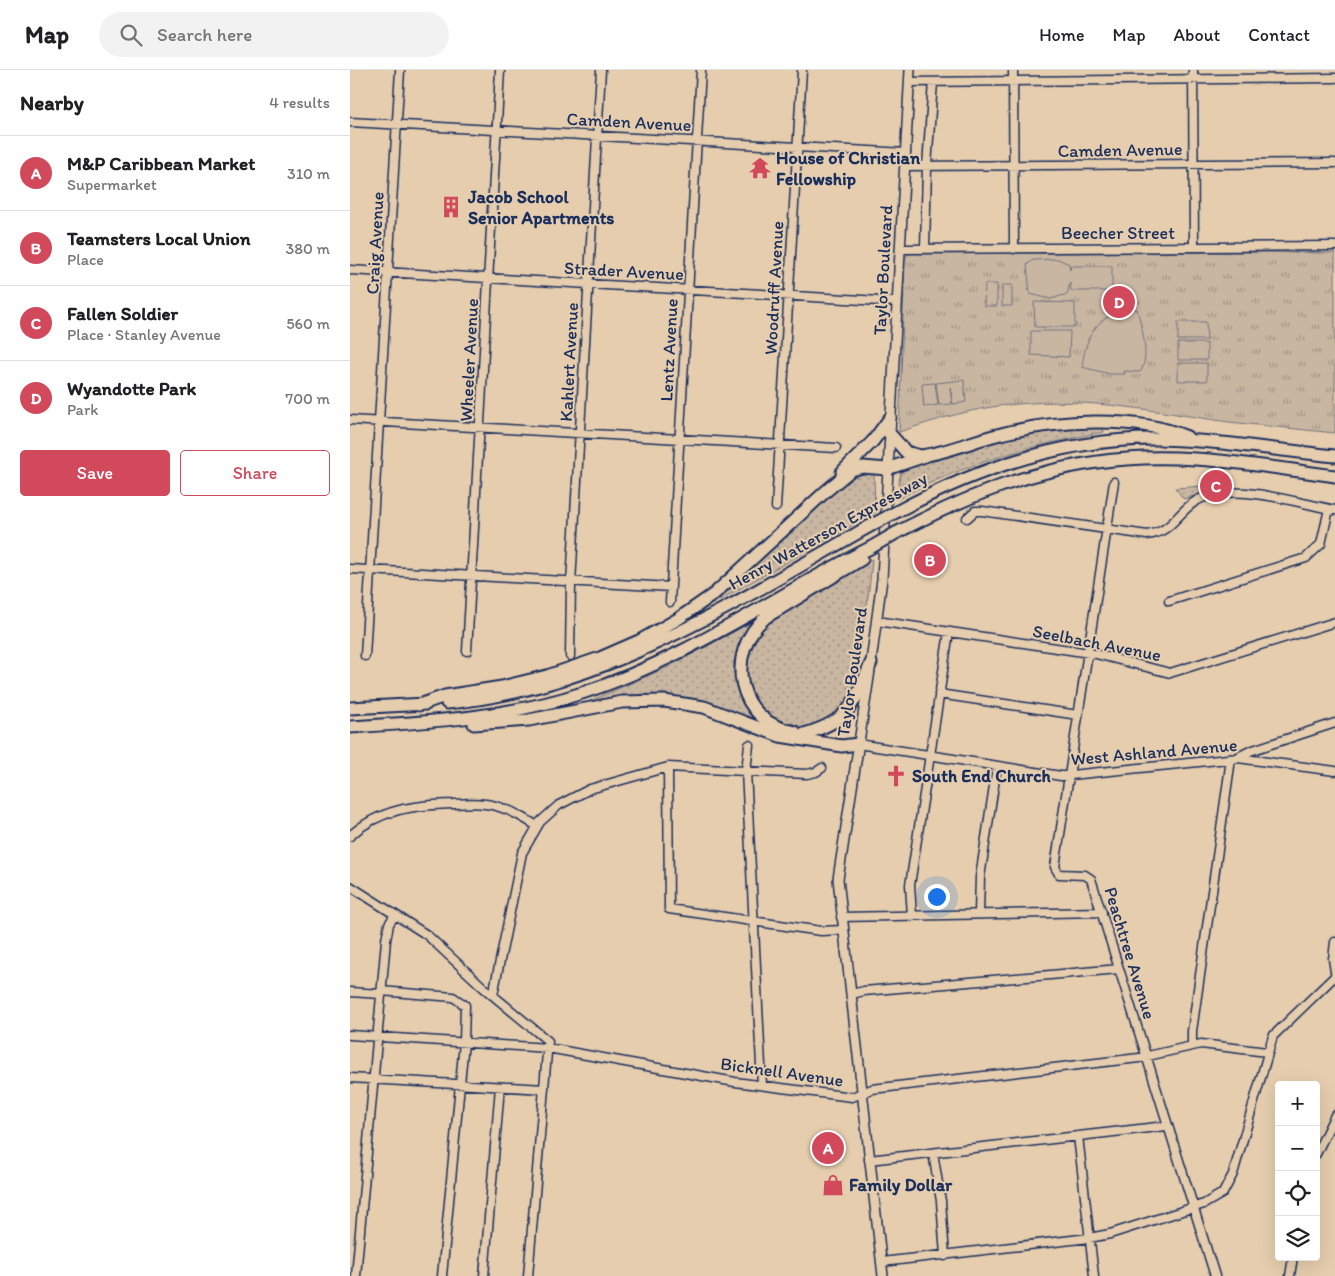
<!DOCTYPE html>
<html lang="en">
<head>
<meta charset="utf-8">
<style>
  :root { --surface:#fff; --page:#f2f2f2; --text:#202124; --muted:#757577; --line:#e0e0e0; --accent:#d1495b }
  body { margin:0; font-family:Itim,sans-serif; background:var(--page); color:var(--text) }
  .controls { position:absolute; right:15px; bottom:15px; display:grid; overflow:hidden; border-radius:5px; box-shadow:0 5px 20px #0002 }
  .controls button { width:45px; height:45px; display:grid; place-items:center; padding:0; border:0; border-bottom:1px solid var(--line); background:var(--surface); color:var(--text); font:25px sans-serif }
  .you { position:absolute; left:586px; top:826px; width:18px; height:18px; margin:-12px; border:4px solid #fff; border-radius:50%; background:#1a73e8; box-shadow:0 0 0 8px #1a73e833 }
  .badge { display:grid; place-items:center; width:32px; height:32px; border-radius:50%; background:var(--accent); color:#fff; font-size:16px; font-weight:700 }
  .pin { position:absolute; translate:-50% -50%; border:2px solid #fff; box-shadow:0 1px 5px #0006 }
  .list { margin:0; padding:0; list-style:none }
  h2 { display:flex; justify-content:space-between; align-items:center; height:65px; margin:0; padding:0 20px; font-size:21px }
  h2 small { font-size:16px; font-weight:400; color:var(--muted) }
  .list li { display:grid; grid-template-columns:32px 1fr auto; gap:15px; align-items:center; box-sizing:border-box; height:75px; padding:0 20px; border-top:1px solid var(--line) }
  .list b { display:block; font-size:19px; white-space:nowrap }
  .list p { margin:0; font-size:16px; white-space:nowrap; color:var(--muted) }
  .list em { font-size:16px; font-style:normal; color:var(--muted) }
  .actions { display:flex; gap:10px; padding:15px 20px }
  .actions a { flex:1; padding:11px 0; border:1px solid var(--accent); border-radius:5px; text-align:center; font-size:18px; color:var(--accent) }
  .actions .main { background:var(--accent); color:#fff }
  .icon { flex:none; width:28px; height:28px; fill:none; stroke:currentColor; stroke-width:2; stroke-linecap:round; stroke-linejoin:round }
  .map { position:relative; flex:none; width:985px; height:1206px; overflow:hidden }
  header { display:flex; align-items:center; gap:30px; box-sizing:border-box; height:70px; padding:0 25px; background:var(--surface); border-bottom:1px solid var(--line) }
  header strong { font-size:24px }
  nav { display:flex; gap:28px; margin-inline-start:auto; font-size:18px }
  .search { width:350px; height:45px; background:var(--page); display:flex; align-items:center; gap:12px; box-sizing:border-box; padding:0 18px; border-radius:28px; color:var(--muted); font-size:19px }
  main { display:flex }
  aside { flex:1; background:var(--surface) }
  .map>svg:first-child { display:block }
  .grass { fill:url(#grass-dots); stroke:#727280 }
  .park { fill:url(#park-tufts); stroke:#727280 }
  .pitch { fill:#c8b6a1; stroke:#727280 }
  .lines { fill:none; stroke-linecap:round; stroke-linejoin:round }
  .minor-casing { stroke:#1b2f5e; stroke-width:11 }
  .major-casing { stroke:#1b2f5e; stroke-width:12 }
  .highway-casing { stroke:#1b2f5e; stroke-width:15 }
  .minor { stroke:#e5cdad; stroke-width:8 }
  .major { stroke:#e5cdad; stroke-width:9 }
  .highway { stroke:#e5cdad; stroke-width:11 }
  .highway-bridge-casing { stroke:#1b2f5e; stroke-width:15; stroke-linecap:butt }
  .highway-bridge { stroke:#e5cdad; stroke-width:11 }
  .labels { text-anchor:middle; stroke-width:4; stroke-linejoin:round; paint-order:stroke }
  .street-label { font-size:18px; fill:#1b2f5e; stroke:#e5cdad }
  .poi-label { font-size:18px; font-weight:bold; fill:#1b2f5e; stroke:#e5cdad; text-anchor:start }
</style>
</head>
<body>
<header>
<strong>Map</strong>
<div class="search"><svg class="icon" aria-label="search" viewBox="0 0 24 24"><circle cx="10" cy="10" r="6"/><path d="M15 15l6 6"/></svg>Search here</div>
<nav><a>Home</a><a>Map</a><a>About</a><a>Contact</a></nav>
</header>
<main>
<aside>
<h2>Nearby<small>4 results</small></h2>
<ul class="list">
<li><span class="badge">A</span><div><b>M&amp;P Caribbean Market</b><p>Supermarket</p></div><em>310 m</em></li>
<li><span class="badge">B</span><div><b>Teamsters Local Union</b><p>Place</p></div><em>380 m</em></li>
<li><span class="badge">C</span><div><b>Fallen Soldier</b><p>Place · Stanley Avenue</p></div><em>560 m</em></li>
<li><span class="badge">D</span><div><b>Wyandotte Park</b><p>Park</p></div><em>700 m</em></li>
</ul>
<div class="actions"><a class="main">Save</a><a>Share</a></div>
</aside>
<div class="map">
<svg width="985" height="1206" viewBox="0 0 985 1206">
  <defs>
    <pattern id="grass-dots" width="8" height="8" patternUnits="userSpaceOnUse" patternTransform="scale(1.25)"><rect width="8" height="8" fill="#c8b6a1"/><path d="M2 2h.1M6 6h.1" fill="none" stroke="#a29486" stroke-width="1.8" stroke-linecap="round"/></pattern>
    <pattern id="park-tufts" width="24" height="20" patternUnits="userSpaceOnUse" patternTransform="scale(1.25)"><rect width="24" height="20" fill="#c8b6a1"/><path d="M3 7l-1-3M5 7V3M7 7l1-3M15 17l-1-3M17 17v-4M19 17l1-3" fill="none" stroke="#a29486"/></pattern>
  </defs>
  <rect width="100%" height="100%" fill="#e5cdad"/>
  <filter id="ink" filterUnits="userSpaceOnUse"><feTurbulence type="fractalNoise" baseFrequency=".02" numOctaves="2"/><feDisplacementMap in="SourceGraphic" scale="10" xChannelSelector="R" yChannelSelector="G"/><feConvolveMatrix kernelMatrix="1 2 1 2 8 2 1 2 1" color-interpolation-filters="sRGB"/></filter>
  <g filter="url(#ink)">
    <!-- grass -->
    <path class="grass" d="M752 357 754 362C681 375 613 394 548 429L549 411 552 398 664 365 711 358Z
      M508 402 524 403 525 443 348 542Z
      M882 414 834 429 825 418Z
      M522 489C520 518 515 546 510 575 507 594 507 617 496 634 457 693 373 634 401 571 414 544 494 505 522 489Z
      M404 551C391 569 378 595 389 618 394 628 402 638 405 649L400 650 364 637 231 635 318 597Z"/>
    <!-- park -->
    <path class="park" d="M903 182 985 183V363C950 359 914 356 879 352 808 342 739 327 667 334 626 337 588 349 549 362L555 189 558 184Z"/>
    <!-- pitch -->
    <path class="pitch" d="M708 189 719 194 720 200 721 196H762V221H721L720 213 717 224 701 229 680 224 677 195 683 190Z
      M635 214H647V236H634Z
      M652 215H662V236H652Z
      M684 232 725 233V257H685Z
      M787 239C791 255 801 288 790 302L774 301 775 304H760L732 297C736 262 749 242 787 239Z
      M828 252H856L857 270H828Z
      M681 261H720L719 287 681 285Z
      M828 273H857V290H828Z
      M828 293H857V311H828Z
      M614 310 616 332 603 334 600 317 602 334 589 335 586 313Z
      M585 313 588 335 574 337 572 314Z"/>
    <g class="lines">
      <!-- minor casing -->
      <g class="minor-casing">
        <path id="minor" d="M663 0 664 179
          M843 0 844 177
          M560 12 985 8
          M0 52 556 83
          M555 96 985 93
          M551 179 985 176
          M575 179 577 96 583 12
          M0 200 547 232
          M0 350 486 378
          M764 412 705 797 709 804 735 805 741 809 865 1206
          M426 437 452 0
          M617 448 625 441H632L797 465C821 462 825 446 843 433 878 409 946 433 985 440
          M0 499 321 517
          M819 531 956 488 971 474 979 439
          M320 532 351 0
          M527 551 746 584 820 603 985 552
          M117 581 150 0
          M15 586 50 0
          M220 586 221 513 251 0
          M589 624 728 645
          M508 674 711 706 888 688 985 701
          M399 675 396 701 412 1015
          M888 687 900 681 985 653
          M318 697 319 839 471 861 493 860
          M0 766C29 739 65 735 104 734 117 733 133 732 146 736 161 740 174 748 187 756
          M0 816 77 865 134 918 198 971 178 1206
          M629 844 630 807 647 696
          M562 846 560 815 599 562
          M491 847 752 842
          M985 872 983 889 985 902
          M31 921 103 927 115 935 114 972 92 1206
          M0 922 31 924
          M502 924 514 921 769 899
          M143 925 172 783 190 752 209 735 240 719 318 697 457 704 466 702 472 698
          M0 965 198 978 385 1012 502 1027 522 1019 789 988 851 974 917 982
          M842 975V961L881 689
          M0 1008 194 1019
          M728 1066 744 1206
          M583 1083 591 1131 595 1186
          M966 1084 985 1045
          M519 1090 816 1056
          M532 1192 739 1168 760 1164 854 1134 873 1123 883 1104 923 966 985 906
          M6 1206 36 870 39 854 45 845
          M134 1206 150 1017
          M940 1206 943 1187"/>
      </g>
      <!-- major casing -->
      <g class="major-casing">
        <path id="major" d="M533 1206 488 809 519 607 532 509 560 0"/>
      </g>
      <!-- highway casing -->
      <g class="highway-casing">
        <path id="highway" d="M539 363 556 382 570 386C597 383 624 370 651 364 705 350 786 345 837 367
          M492 402 523 371 540 348
          M548 441C628 398 717 368 808 369 867 370 926 380 985 386
          M546 463C637 415 723 384 827 388 880 390 933 399 985 406
          M97 633C260 617 381 534 520 456
          M69 635 95 626 152 617 197 606 250 588 289 571 328 549 364 524 475 422 501 400 513 397 537 399 578 385
          M0 638 76 634
          M124 654 179 650 272 632 314 631 354 637 430 666 492 676 508 674
          M0 657C79 652 156 648 232 623 335 590 424 526 520 478
          M445 662C387 653 373 583 416 547L512 489
          M454 664C500 651 504 634 521 593"/>
      </g>
      <!-- minor -->
      <use href="#minor" class="minor"/>
      <!-- major -->
      <use href="#major" class="major"/>
      <!-- highway -->
      <use href="#highway" class="highway"/>
      <!-- highway-bridge casing -->
      <g class="highway-bridge-casing">
        <path id="highway-bridge" d="M520 456 548 441
          M520 478 546 463"/>
      </g>
      <!-- highway-bridge -->
      <use href="#highway-bridge" class="highway-bridge"/>
    </g>
  </g>
  <!-- icons -->
  <defs>
    <g id="temple-bare" transform="scale(1.725)"><path d="M0-6L5-2H3V0L6.5 2.5H4V6H1.5V3h-3V6H-4V2.5H-6.5L-3 0V-2H-5Z" fill="#d1495b" stroke="#e5cdad" stroke-width="2.5" paint-order="stroke"/></g>
    <g id="building-bare" transform="scale(1.725)"><path d="M-4-6H4V6H1V3H-1V6H-4ZM-2.5-4.3h1.7v1.8h-1.7ZM.8-4.3h1.7v1.8H.8ZM-2.5-1h1.7V.8h-1.7ZM.8-1h1.7V.8H.8Z" fill="#d1495b" stroke="#e5cdad" stroke-width="2.5" paint-order="stroke"/></g>
    <g id="church-bare" transform="scale(1.725)"><path d="M-1.2-6h2.4v3.5h3.3v2.4h-3.3V6h-2.4V-.1h-3.3v-2.4h3.3Z" fill="#d1495b" stroke="#e5cdad" stroke-width="2.5" paint-order="stroke"/></g>
    <g id="shop-bare" transform="scale(1.725)"><path d="M-5-2.5h2.3a2.7 3.5 0 0 1 5.4 0H5L5.5 6h-11ZM-1.5-2.5h3a1.5 2.3 0 0 0-3 0Z" fill="#d1495b" stroke="#e5cdad" stroke-width="2.5" paint-order="stroke"/></g>
  </defs>
  <g fill-rule="evenodd">
    <use href="#temple-bare" x="410" y="98"/>
    <use href="#building-bare" x="101" y="137"/>
    <use href="#church-bare" x="546" y="706"/>
    <use href="#shop-bare" x="483" y="1115"/>
  </g>
  <g class="labels">
    <!-- street labels -->
    <g class="street-label">
      <text transform="translate(279 52) rotate(3)" y="6">Camden Avenue</text>
      <text transform="translate(770 80) rotate(-1)" y="6">Camden Avenue</text>
      <text x="768" y="169">Beecher Street</text>
      <text transform="translate(25 173) rotate(-87)" y="6">Craig Avenue</text>
      <text transform="translate(533 200) rotate(-87)" y="6">Taylor Boulevard</text>
      <text transform="translate(274 201) rotate(3)" y="6">Strader Avenue</text>
      <text transform="translate(424 218) rotate(-87)" y="6">Woodruff Avenue</text>
      <text transform="translate(319 280) rotate(-87)" y="6">Lentz Avenue</text>
      <text transform="translate(119 290) rotate(-87)" y="6">Wheeler Avenue</text>
      <text transform="translate(219 292) rotate(-87)" y="6">Kahlert Avenue</text>
      <text transform="translate(478 461) rotate(-29)" y="6">Henry Watterson Expressway</text>
      <text transform="translate(747 573) rotate(11)" y="6">Seelbach Avenue</text>
      <text transform="translate(502 602) rotate(-82)" y="6">Taylor Boulevard</text>
      <text transform="translate(804 682) rotate(-5)" y="6">West Ashland Avenue</text>
      <text transform="translate(780 883) rotate(73)" y="6">Peachtree Avenue</text>
      <text transform="translate(432 1002) rotate(8)" y="6">Bicknell Avenue</text>
    </g>
    <!-- poi labels -->
    <g class="poi-label">
      <text x="426" y="94">House of Christian<tspan x="426" dy="21">Fellowship</tspan></text>
      <text x="118" y="133">Jacob School<tspan x="118" dy="21">Senior Apartments</tspan></text>
      <text x="562" y="712">South End Church</text>
      <text x="499" y="1121">Family Dollar</text>
    </g>
  </g>
</svg>
<div class="controls">
<button>+</button>
<button>−</button>
<button><svg class="icon" aria-label="locate" viewBox="0 0 24 24"><circle cx="12" cy="12" r="6"/><path d="M12 2v4M12 18v4M2 12h4M18 12h4"/></svg></button>
<button><svg class="icon" aria-label="layers" viewBox="0 0 24 24"><path d="M12 4l9 5-9 5-9-5zM3 14l9 5 9-5"/></svg></button>
</div>
<div class="you"></div>
<div class="pin badge" style="left:478px;top:1078px">A</div>
<div class="pin badge" style="left:580px;top:490px">B</div>
<div class="pin badge" style="left:866px;top:416px">C</div>
<div class="pin badge" style="left:769px;top:232px">D</div>
</div>
</main>
</body>
</html>
